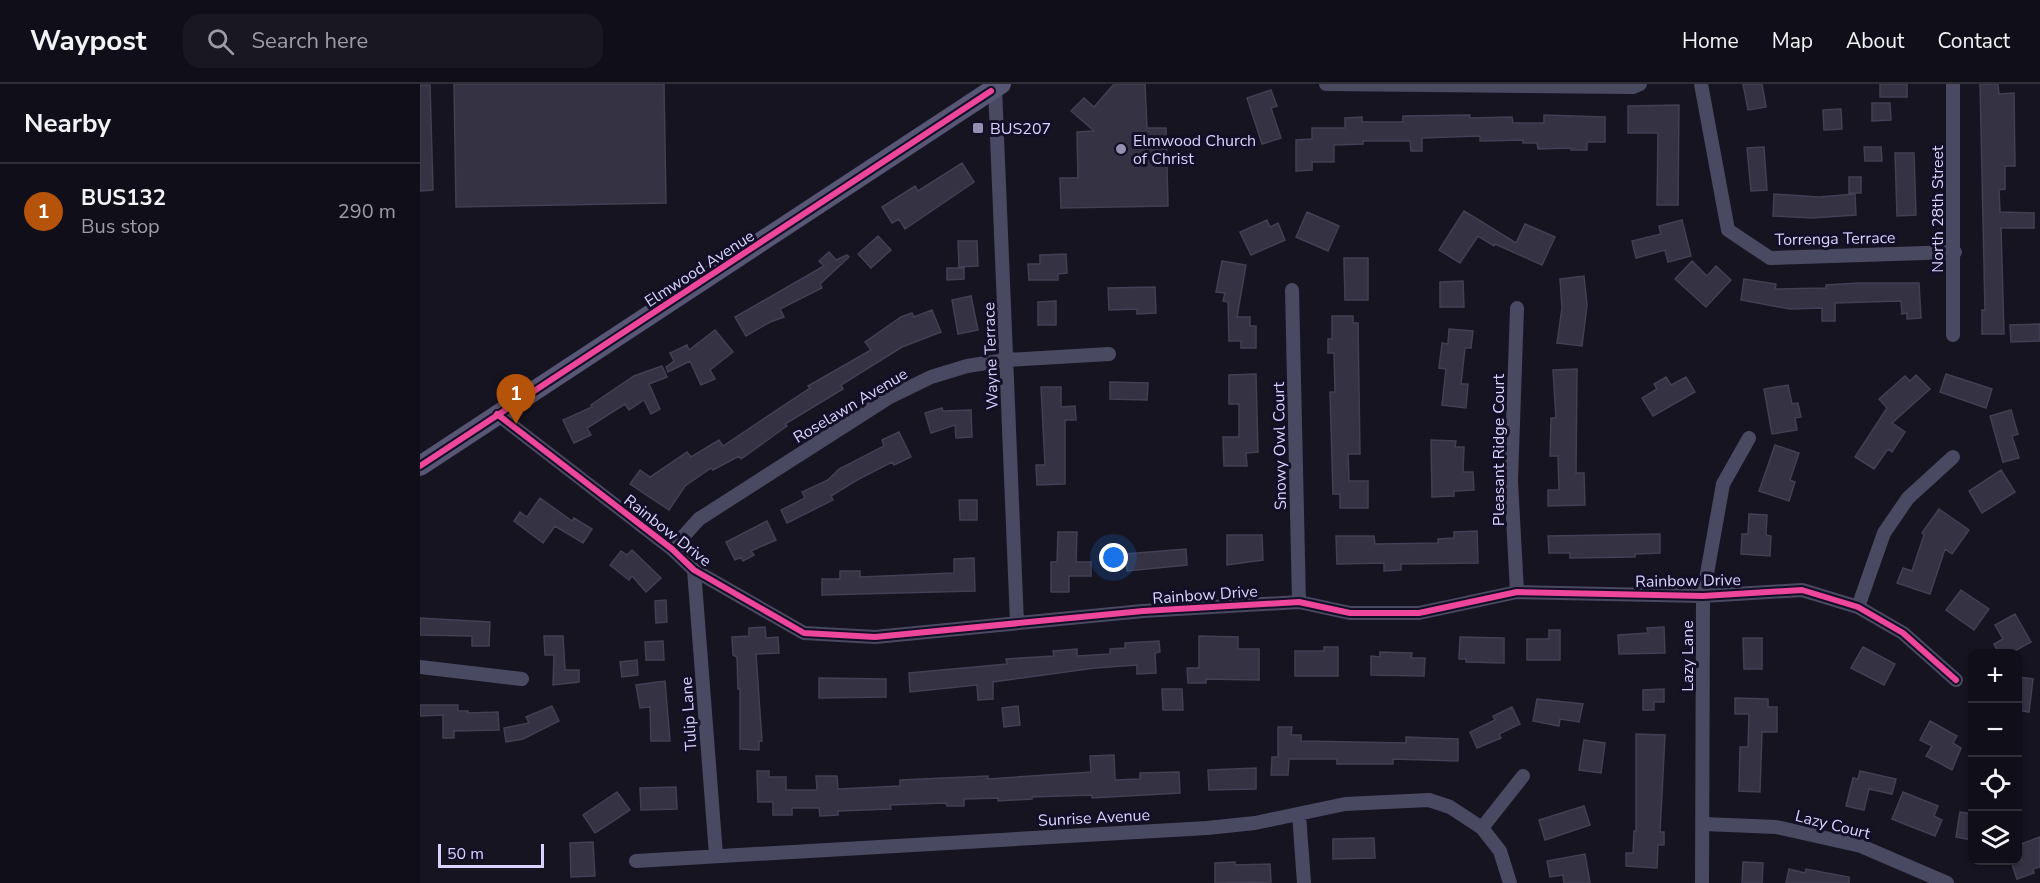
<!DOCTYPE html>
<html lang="en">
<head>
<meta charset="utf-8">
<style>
  :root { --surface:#100f19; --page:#191822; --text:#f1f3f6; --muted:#9c9ca2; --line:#302f38; --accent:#b45309 }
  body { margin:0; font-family:"Nunito Sans",sans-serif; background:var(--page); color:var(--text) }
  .controls { position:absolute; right:18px; bottom:18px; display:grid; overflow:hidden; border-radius:12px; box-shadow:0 2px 4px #0004 }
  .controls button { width:54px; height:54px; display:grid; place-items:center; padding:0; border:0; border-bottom:2px solid var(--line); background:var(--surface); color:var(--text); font:30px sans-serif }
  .scale { position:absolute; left:18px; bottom:15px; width:106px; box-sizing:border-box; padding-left:6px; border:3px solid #d9d4ff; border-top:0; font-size:16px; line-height:21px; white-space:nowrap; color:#d9d4ff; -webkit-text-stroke:4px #130f26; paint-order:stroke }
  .you { position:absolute; left:694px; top:474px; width:21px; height:21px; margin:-15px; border:4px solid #fff; border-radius:50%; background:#1a73e8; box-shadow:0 0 0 9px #1a73e833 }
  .badge { display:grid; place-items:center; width:39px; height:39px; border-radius:50%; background:var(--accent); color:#fff; font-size:20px; font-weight:700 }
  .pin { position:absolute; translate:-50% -50px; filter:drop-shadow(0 2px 3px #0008) }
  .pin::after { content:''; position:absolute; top:32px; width:21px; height:18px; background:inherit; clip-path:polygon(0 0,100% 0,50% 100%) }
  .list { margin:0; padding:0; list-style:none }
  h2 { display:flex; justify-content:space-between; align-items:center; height:78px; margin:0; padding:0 24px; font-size:26px }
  h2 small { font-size:20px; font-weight:400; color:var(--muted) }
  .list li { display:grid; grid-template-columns:39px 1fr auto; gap:18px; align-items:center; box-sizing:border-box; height:96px; padding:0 24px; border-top:2px solid var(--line) }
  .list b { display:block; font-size:22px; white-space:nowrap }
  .list p { margin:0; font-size:20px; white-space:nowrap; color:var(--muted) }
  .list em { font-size:20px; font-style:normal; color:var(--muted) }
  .icon { flex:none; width:33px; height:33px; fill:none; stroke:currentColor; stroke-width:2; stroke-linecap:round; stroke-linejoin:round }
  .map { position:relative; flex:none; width:1620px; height:799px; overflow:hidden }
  header { display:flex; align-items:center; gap:36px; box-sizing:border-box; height:84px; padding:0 30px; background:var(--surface); border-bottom:2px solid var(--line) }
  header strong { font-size:28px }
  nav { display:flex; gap:33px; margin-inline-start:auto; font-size:21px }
  .search { width:420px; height:54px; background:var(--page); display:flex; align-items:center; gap:15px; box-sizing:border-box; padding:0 21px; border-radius:18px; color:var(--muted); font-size:22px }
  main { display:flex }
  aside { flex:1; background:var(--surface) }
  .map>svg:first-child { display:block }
  .building { fill:#343243; stroke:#433f54; stroke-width:1.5 }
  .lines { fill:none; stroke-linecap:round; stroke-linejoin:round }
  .minor { stroke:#4a4962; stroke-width:14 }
  .secondary { stroke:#575674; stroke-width:20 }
  .cycleway-casing { stroke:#130f26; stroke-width:10 }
  .cycleway { stroke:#ed469a; stroke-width:6 }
  .poi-dot { fill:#9591b1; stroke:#130f26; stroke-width:2 }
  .labels { text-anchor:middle; stroke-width:6; stroke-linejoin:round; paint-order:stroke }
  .poi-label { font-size:16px; fill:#d9d4ff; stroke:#130f26; text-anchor:start }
  .street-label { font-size:16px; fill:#d9d4ff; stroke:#130f26 }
</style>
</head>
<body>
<header>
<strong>Waypost</strong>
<div class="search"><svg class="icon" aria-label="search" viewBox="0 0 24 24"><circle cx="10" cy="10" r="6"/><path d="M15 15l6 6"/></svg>Search here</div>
<nav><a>Home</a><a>Map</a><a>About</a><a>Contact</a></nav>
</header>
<main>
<aside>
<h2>Nearby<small></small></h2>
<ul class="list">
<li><span class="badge">1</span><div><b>BUS132</b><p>Bus stop</p></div><em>290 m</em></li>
</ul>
</aside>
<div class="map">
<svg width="1620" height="799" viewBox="0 0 1620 799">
  <rect width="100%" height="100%" fill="#161421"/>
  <!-- building -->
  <path class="building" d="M34 0H244L246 119 36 123Z
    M694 0H725L727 44H746L748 122 641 124 640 94H658L657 48 674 47 651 27 664 14 674 23Z
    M1323 0H1342L1346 23 1328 26Z
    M1460 0H1487V13H1460Z
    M1560 0H1578L1579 10 1594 9 1595 82H1585V105L1579 106 1580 128 1614 129V144H1581L1584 250H1562V226H1565Z
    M0 1H10L13 106 0 107Z
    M851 6 857 22 851 24 861 54 842 60 827 14Z
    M1452 19H1470L1471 36 1452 37Z
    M1259 21 1258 121H1237L1238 49H1208V22Z
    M1421 25 1422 45 1404 46 1403 26Z
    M1050 31V34L1092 33 1093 39H1124V31L1185 33V58H1167V66H1151V64L1118 65 1117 59H1103V56L1060 57V52L1002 54V67H991L990 57H943V60L914 61V78H892V86L876 87V56L892 55V44H925V34L942 33V38H983V32Z
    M1344 63 1347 106 1331 107 1327 64Z
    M1444 63H1461L1462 77H1445Z
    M1475 69H1494L1496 131 1477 132Z
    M542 79 554 98 485 145 479 135 472 139 462 123 495 102 498 107Z
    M1429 93H1441V109H1429Z
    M1354 110 1399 113 1435 110 1436 131 1392 134 1353 132Z
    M1044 127 1096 159 1105 140 1135 153 1122 181 1075 160 1074 162 1058 152 1040 179 1019 166Z
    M887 128 919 142 908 167 876 153Z
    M847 136 850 143 858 139 865 156 831 171 820 148Z
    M1262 136 1271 172 1248 178 1245 166 1216 174 1212 157 1241 150 1239 142Z
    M458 152 471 166 451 184 438 170Z
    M538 157H557L558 182 539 183Z
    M409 168 416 176 427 171 429 173 400 200 402 204 360 225 364 233 350 238 326 252 315 233 404 182 399 177Z
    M646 170 647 189 638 190V196H609L608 180H620V171Z
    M924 174H948V216H925Z
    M802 177 826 181 817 233H830V242H836V264H821V257H809L808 218 803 217 805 209 796 208Z
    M1272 177 1287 192 1296 182 1311 196 1286 223 1255 195Z
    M527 184H544V195L527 196Z
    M1164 192 1167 221 1162 262 1137 259 1142 224 1140 195Z
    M1324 195 1356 200 1355 205 1406 204V201L1439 199H1499L1501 234 1487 235V229L1482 230 1481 217 1415 219V237H1402V224L1370 225 1321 216Z
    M1043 197 1044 223H1020V198Z
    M735 203 736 229 717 230V225L689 226 688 204Z
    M551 212 558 246 538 250 532 216Z
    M636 217V241H618V218Z
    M512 226 521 248 482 263 421 301 423 305 365 340 367 342 321 375 319 372 293 386 291 384 265 402 249 426 210 400 220 386 230 393 267 368 271 373 299 356 303 362 390 304 388 302 451 266 445 258 481 233 492 229 494 233Z
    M912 232H933V239H938L940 370H928L929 397H948V424H920V410H913L910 308H915L914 269H908V255H912Z
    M1620 240V257L1591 258 1590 241Z
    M1029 245 1053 247 1051 264H1045L1041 300H1048L1046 324 1022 321 1026 285 1019 284 1022 259 1028 260Z
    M295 246 313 268 290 286 295 295 281 301 270 277 248 288 246 283 254 277 250 269 267 261 269 266Z
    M242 282 247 293 229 300 240 325 231 330 224 316 209 326 205 320 167 344 171 351 154 359 143 336 172 323 171 321 214 292Z
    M1157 285 1156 389H1164L1165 421 1128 422V406H1139L1138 372H1130L1131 334H1136L1133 286Z
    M836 290 838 368 826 369 827 382H804L803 353H819V320H809V291Z
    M1526 290 1572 305 1566 324 1520 308Z
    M1496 291 1510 305 1472 339 1485 348 1472 368 1468 365 1454 385 1435 373 1467 324 1459 315 1485 292 1490 297Z
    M1246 293 1251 301 1266 293 1275 308 1233 332 1222 314 1237 305 1234 300Z
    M690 298 728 299 727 316 690 315Z
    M1368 301 1372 320 1378 319 1381 333 1375 334 1377 346 1352 350 1344 305Z
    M621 303H641V323L655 322 656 336H645V400L617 401 616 381H625Z
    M522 324 523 327 551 326 552 353 536 354 535 341 511 349 505 329Z
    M1591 326 1598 350 1592 352 1599 374 1583 378 1570 332Z
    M479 348 491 373 474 381 472 378 437 396 411 412 413 416 367 439 361 426 385 414 382 408 408 396 419 385 464 362 462 356Z
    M1011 356 1036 357 1035 363H1044L1043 388H1053L1054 406 1034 407V412L1012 413Z
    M1355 361 1379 369 1370 396 1375 398 1369 417 1339 407Z
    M1581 386 1595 408 1562 429 1549 407Z
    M120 414 152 437 154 434 172 445 163 459 135 442 123 459 94 437 100 428 107 433Z
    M539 416H557V436H540Z
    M1519 425 1549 446 1532 470 1525 465 1510 510 1477 499 1483 484 1492 487 1504 451 1502 449Z
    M1329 430 1347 431 1346 451 1351 452 1350 472 1321 470 1322 450H1328Z
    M347 437 356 456 331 467 334 471 323 477 321 473 315 476 306 458Z
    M1057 447 1058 479 981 480V486L964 487V479L917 480 916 452H954L955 460 1018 459V455L1034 454V448Z
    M638 448H657L656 478H671V492H649V508H631V478H637Z
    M1240 450V469L1215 470V473L1150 474V469H1129L1128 452Z
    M807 451H842L843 476 807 481Z
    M766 465 767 481 707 487 705 470Z
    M212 466 241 494 226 508 212 492 209 496 190 481 201 467 207 471Z
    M554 474 555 507 402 511V495H420V487H440V493L534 489V475Z
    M1541 506 1569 525 1554 546 1526 526Z
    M246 516 247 538 236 539 235 517Z
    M1595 530 1611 558 1589 570H1579L1574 560 1583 555 1575 541Z
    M0 534 70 538 69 562H52V552L0 551Z
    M345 543 346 554 358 553 359 569 336 570 342 657H339V666L320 665V605H318L317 573 313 571 312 553 329 552V544Z
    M1244 543 1245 569 1199 570 1198 551 1228 549 1227 544Z
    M1129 546H1140V576H1107V555H1129Z
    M124 552H143L145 586H159V598L133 601 134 571H125Z
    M779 552 818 553V565H839V596L786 595V599H768L767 584H779Z
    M1040 553 1084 554V579L1046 578V575H1039Z
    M1323 554H1342V585H1324Z
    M243 557 244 576H226L225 558Z
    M739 557 740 568 735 569 736 589 717 590V581L675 584 573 598V615L558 616 557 601 490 608 489 589 587 580 586 575 634 572 633 567 657 565V572L690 570V565L705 564V559Z
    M904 563H918V592H875V567H904Z
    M1443 563 1475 580 1464 601 1431 584Z
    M960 568 992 569 991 574H1005L1004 592 951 591V572L960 573Z
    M217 576 218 591 202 593 200 578Z
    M1598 593 1613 595 1609 628 1598 626Z
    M399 594 466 595V613L399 614Z
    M245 597 250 657H231L230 623 220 624 216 601Z
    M742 605H762L763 626H743Z
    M1244 605V618H1234V626H1223V606Z
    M1315 614 1348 615V623H1357V648H1342L1340 708 1319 707 1320 663H1328L1329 630H1315Z
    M1117 615 1163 620 1159 638 1140 635 1139 642 1113 637Z
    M0 621H38V627H48V629L78 628 79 646 34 647V654H23V631L0 632Z
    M132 622 139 637 103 655 86 658 84 644 109 639 106 633Z
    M598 622 600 641 584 643 582 624Z
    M1092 623 1100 640 1079 650 1081 654 1057 664 1050 648 1075 636 1073 632Z
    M1510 637 1537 652 1533 659 1541 664 1532 686 1506 672 1512 662 1500 656Z
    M858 643H872L871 651H881V657L986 659V653L1038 655V677L973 675V680H917V675H869L868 691H851L852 673H858Z
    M1216 650 1245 651 1240 748H1244V761H1238L1237 784 1206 782V769H1213L1214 747H1216Z
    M1164 656 1185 659 1181 689 1159 686Z
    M694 671 695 696 720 695V689L759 688 760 709 672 714V711L612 713V715L578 717V714L544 715V722H527L526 719 470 721 471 725 418 727V731L400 732 399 724H372V731H353V718H338L337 687H349V693H366V706H397L396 692H417L418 705 480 702V696L568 692V695L671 688 670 672Z
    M836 684V705L789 706 788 686Z
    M1440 687 1476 695 1472 710 1449 705 1444 726 1426 722 1433 694 1438 695Z
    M256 703 257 725 221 726 220 704Z
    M197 708 210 726 175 749 163 731Z
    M1483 708 1518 722 1514 732 1522 736 1515 752 1472 735Z
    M1164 722 1170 741 1125 756 1119 736Z
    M1540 728 1552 730V756L1536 753Z
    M1620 753V783L1613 785 1614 789 1597 795 1592 780 1601 777 1598 761Z
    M954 754 955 774 913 775V755Z
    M173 758 175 792 151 793 150 759Z
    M1165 770 1170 799H1144L1143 791 1130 793 1127 777Z
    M815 778V781L850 780 851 798 795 799V779Z
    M1323 778 1343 779 1342 799H1322Z
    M1369 785 1385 789 1386 785 1429 793V799H1366Z"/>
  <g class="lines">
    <!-- minor -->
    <path class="minor" d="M906 0 1213 3 1220 0
      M1281 0 1308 146 1350 174 1535 168
      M1533 0V251
      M575 4 597 539
      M872 206 879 518
      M1097 224 1091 397 1097 508
      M77 330 252 465 274 486 384 549 455 553 723 527 879 518 930 529H999L1097 508 1283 512 1382 506 1438 523 1483 549 1536 596
      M252 465 279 435 468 314 511 293 547 282 586 276 689 270
      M274 486 296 771
      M1438 523 1464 449 1488 414 1533 373
      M0 583 102 595
      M879 730 884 799
      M1284 740 1356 743 1441 762 1527 799
      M1062 744 1103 692
      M216 777 787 744 835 739 925 720 1009 716 1030 723 1062 744 1080 767 1090 799
      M1282 799 1283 512 1303 400 1329 354"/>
    <!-- secondary -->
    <path class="secondary" d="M0 382 581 0"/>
    <!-- cycleway casing -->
    <g class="cycleway-casing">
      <path id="cycleway" d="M77 330 252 465 274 486 384 549 455 553 723 527 879 518 930 529H999L1097 508 1283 512 1382 506 1438 523 1483 549 1536 596
        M0 382 571 7"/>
    </g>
    <!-- cycleway -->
    <use href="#cycleway" class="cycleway"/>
  </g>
  <!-- markers -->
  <g class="poi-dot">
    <rect x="552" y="38" width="12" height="12" rx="3"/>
    <circle cx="701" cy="65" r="6"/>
  </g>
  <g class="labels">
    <!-- poi labels -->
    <g class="poi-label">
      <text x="570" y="50">BUS207</text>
      <text x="713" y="62">Elmwood Church<tspan x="713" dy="18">of Christ</tspan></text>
    </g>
    <!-- street labels -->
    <g class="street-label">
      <text transform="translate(1517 125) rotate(-90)" y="6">North 28th Street</text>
      <text transform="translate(1415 154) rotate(-1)" y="6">Torrenga Terrace</text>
      <text transform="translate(279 184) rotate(-33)" y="6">Elmwood Avenue</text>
      <text transform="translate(570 272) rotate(-92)" y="6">Wayne Terrace</text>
      <text transform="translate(430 321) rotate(-31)" y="6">Roselawn Avenue</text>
      <text transform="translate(859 362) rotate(-91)" y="6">Snowy Owl Court</text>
      <text transform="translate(1078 366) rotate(-90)" y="6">Pleasant Ridge Court</text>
      <text transform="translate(248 446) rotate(38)" y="6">Rainbow Drive</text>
      <text transform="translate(1268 496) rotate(-1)" y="6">Rainbow Drive</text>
      <text transform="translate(785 510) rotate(-4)" y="6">Rainbow Drive</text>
      <text transform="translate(1267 572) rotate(-90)" y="6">Lazy Lane</text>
      <text transform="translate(268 630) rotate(-94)" y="6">Tulip Lane</text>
      <text transform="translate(674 733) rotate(-3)" y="6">Sunrise Avenue</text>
      <text transform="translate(1413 740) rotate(14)" y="6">Lazy Court</text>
    </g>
  </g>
</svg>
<div class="controls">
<button>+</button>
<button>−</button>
<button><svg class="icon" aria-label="locate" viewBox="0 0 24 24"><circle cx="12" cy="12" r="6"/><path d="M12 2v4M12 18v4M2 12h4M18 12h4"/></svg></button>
<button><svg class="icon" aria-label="layers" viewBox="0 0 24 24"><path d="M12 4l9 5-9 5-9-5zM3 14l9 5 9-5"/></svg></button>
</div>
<div class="scale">50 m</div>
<div class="you"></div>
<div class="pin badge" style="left:96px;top:340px">1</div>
</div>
</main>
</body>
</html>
